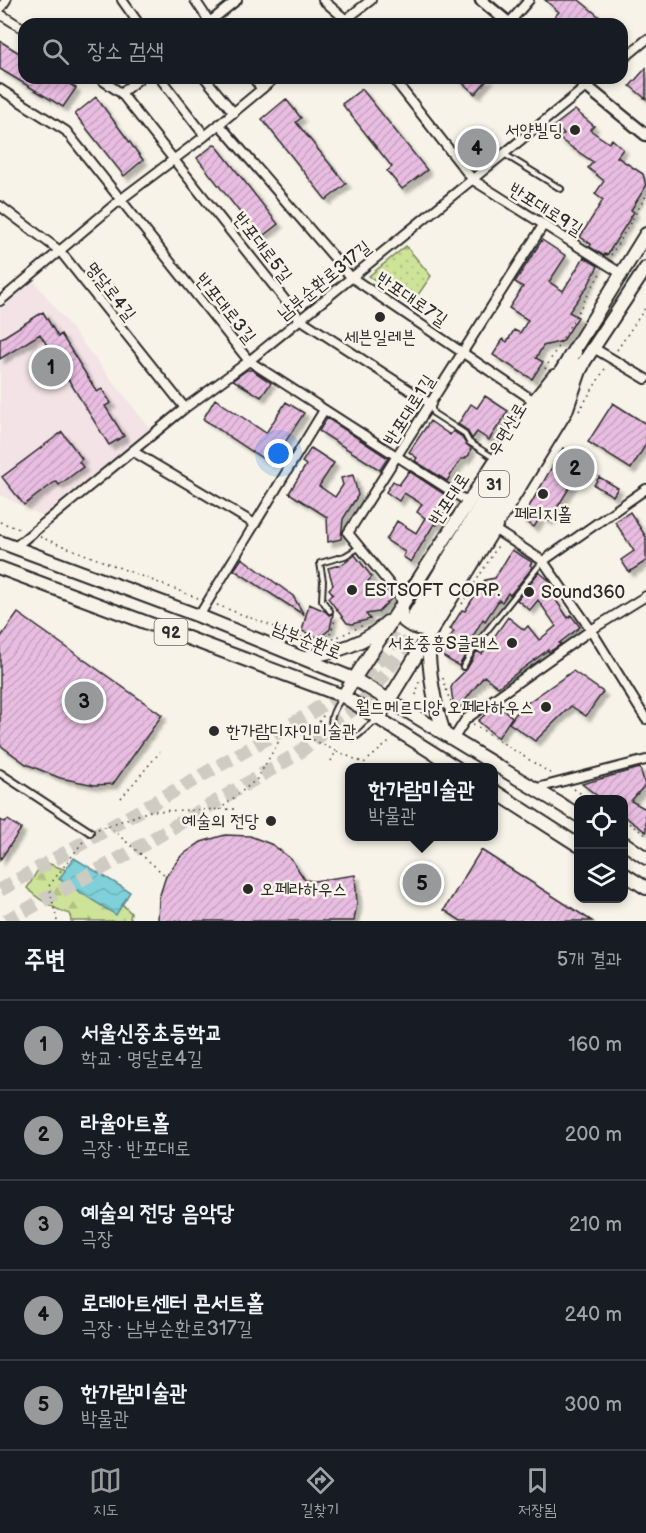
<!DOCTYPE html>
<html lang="ko">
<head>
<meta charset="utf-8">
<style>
  :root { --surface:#171b24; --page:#20242c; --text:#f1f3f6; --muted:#9ea1a6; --line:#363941; --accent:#98999b }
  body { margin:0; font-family:"Balsamiq Sans","Poor Story",sans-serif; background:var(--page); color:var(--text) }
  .controls { position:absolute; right:18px; bottom:18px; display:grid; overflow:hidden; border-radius:12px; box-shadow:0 3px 9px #0003 }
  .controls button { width:54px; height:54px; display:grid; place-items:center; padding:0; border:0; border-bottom:2px solid var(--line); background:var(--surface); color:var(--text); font:30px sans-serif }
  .you { position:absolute; left:279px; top:454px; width:21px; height:21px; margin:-15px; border:4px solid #fff; border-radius:50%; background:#1a73e8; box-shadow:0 0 0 9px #1a73e833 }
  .badge { display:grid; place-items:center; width:39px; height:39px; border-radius:50%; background:var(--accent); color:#111; font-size:20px; font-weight:700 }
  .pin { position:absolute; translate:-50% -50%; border:3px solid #fff; box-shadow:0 2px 6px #0006 }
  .popup { position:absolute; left:345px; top:763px; width:153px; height:78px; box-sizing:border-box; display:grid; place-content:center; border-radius:12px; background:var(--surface); filter:drop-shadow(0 2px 4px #0005); font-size:20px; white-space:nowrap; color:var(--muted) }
  .popup b { font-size:22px; color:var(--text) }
  .popup::after { content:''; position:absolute; left:50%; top:100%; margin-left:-12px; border:12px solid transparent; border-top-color:var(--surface) }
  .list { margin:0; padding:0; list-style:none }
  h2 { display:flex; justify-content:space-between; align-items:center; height:78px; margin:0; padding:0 24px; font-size:26px }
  h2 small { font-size:20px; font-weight:400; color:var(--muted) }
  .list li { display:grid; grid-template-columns:39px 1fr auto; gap:18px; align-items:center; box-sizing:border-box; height:90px; padding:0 24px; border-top:2px solid var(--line) }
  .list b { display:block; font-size:22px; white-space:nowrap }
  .list p { margin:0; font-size:20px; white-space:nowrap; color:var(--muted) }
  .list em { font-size:20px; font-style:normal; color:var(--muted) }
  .icon { flex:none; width:33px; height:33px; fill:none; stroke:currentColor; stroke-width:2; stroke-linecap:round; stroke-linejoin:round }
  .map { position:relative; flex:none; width:646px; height:921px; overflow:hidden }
  .search { position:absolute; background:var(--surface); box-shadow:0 3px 9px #0003; left:18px; right:18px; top:18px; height:66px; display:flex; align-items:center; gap:15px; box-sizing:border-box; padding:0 21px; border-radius:18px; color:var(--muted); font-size:22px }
  .sheet { height:528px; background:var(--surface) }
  nav { display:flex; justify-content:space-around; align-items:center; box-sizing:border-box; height:84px; border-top:2px solid var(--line); background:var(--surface); font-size:16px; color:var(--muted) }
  nav a { display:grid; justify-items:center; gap:3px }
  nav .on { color:var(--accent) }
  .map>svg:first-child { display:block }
  .built { fill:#f3e3e6 }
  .forest { fill:url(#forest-firs); stroke:#7c8762; stroke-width:1.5 }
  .park { fill:url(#park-dots); stroke:#7c8762; stroke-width:1.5 }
  .water { fill:url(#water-waves); stroke:#5d8e93; stroke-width:1.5 }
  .building { fill:url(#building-hatch); stroke:#2b2b2b; stroke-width:1.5; filter:url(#shadow) }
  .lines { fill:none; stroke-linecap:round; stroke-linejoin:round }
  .trunk-tunnel { stroke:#cecbc2; stroke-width:14; stroke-dasharray:14 7; stroke-linecap:butt }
  .service-casing { stroke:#2b2b2b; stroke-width:8 }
  .pedestrian-casing { stroke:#2b2b2b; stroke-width:10 }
  .minor-casing { stroke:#2b2b2b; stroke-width:12 }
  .secondary-casing { stroke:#2b2b2b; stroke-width:15 }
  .primary-casing { stroke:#2b2b2b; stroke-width:16 }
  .trunk-casing { stroke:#2b2b2b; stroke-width:18 }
  .path { stroke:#2b2b2b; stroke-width:1.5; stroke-dasharray:1.5 4.5; stroke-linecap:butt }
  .service { stroke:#f7f3e8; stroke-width:4 }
  .pedestrian { stroke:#f7f3e8; stroke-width:6 }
  .minor { stroke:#f7f3e8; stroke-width:8 }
  .secondary { stroke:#f7f3e8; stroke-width:10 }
  .primary { stroke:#f7f3e8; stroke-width:12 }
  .trunk { stroke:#f7f3e8; stroke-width:14 }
  .poi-dot { fill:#2b2b2b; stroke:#f7f3e8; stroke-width:2 }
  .labels { text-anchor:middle; stroke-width:5; stroke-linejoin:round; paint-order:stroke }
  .shield { fill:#f7f3e8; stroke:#686764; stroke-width:1.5 }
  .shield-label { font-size:16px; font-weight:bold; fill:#2b2b2b }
  .poi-label { font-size:18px; fill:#2b2b2b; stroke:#f7f3e8; text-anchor:end }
  .street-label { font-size:18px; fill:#2b2b2b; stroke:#f7f3e8 }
</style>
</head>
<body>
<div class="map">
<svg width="646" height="921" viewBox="0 0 646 921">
  <defs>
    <pattern id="forest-firs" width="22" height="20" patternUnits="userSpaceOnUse" patternTransform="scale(1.5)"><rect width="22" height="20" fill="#cde398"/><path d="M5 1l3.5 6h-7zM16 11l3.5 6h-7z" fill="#b0c383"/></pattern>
    <pattern id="park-dots" width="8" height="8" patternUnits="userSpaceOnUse" patternTransform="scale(1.5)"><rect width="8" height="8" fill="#cde398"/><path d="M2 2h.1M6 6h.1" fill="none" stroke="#b0c383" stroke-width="1.8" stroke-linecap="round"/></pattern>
    <pattern id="water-waves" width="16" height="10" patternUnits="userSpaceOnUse" patternTransform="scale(1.5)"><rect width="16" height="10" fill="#7fd0d8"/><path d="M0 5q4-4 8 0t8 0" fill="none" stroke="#6eb3ba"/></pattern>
    <pattern id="building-hatch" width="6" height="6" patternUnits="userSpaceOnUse" patternTransform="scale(1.5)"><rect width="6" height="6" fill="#e9bde1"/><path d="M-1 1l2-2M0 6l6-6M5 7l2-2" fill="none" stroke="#c8a3c1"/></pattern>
    <filter id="shadow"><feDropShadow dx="4.5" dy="4.5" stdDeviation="1.5" flood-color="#0004"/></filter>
  </defs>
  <rect width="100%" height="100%" fill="#f7f3e8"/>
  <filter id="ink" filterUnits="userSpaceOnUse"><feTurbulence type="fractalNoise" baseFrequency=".0167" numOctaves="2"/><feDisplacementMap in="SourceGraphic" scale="12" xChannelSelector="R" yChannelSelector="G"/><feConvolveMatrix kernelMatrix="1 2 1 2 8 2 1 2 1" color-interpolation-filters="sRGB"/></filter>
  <g filter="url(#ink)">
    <!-- built -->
    <path class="built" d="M32 278 151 430 43 516 0 495V304Z"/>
    <!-- forest -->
    <path class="forest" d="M45 862C54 866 63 869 72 872 94 881 115 896 131 913L130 918 134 921H71L70 914C56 910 37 899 27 888 34 879 36 869 45 862Z"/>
    <!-- park -->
    <path class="park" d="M406 246 431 276 411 305 369 276Z"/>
    <!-- water -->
    <path class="water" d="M74 858 130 892 116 915 59 879Z"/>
    <!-- building -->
    <path class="building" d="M545 0H579L608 24H564L555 16 559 12Z
      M0 41 24 56V78H60L76 88 63 107 0 69Z
      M646 68V99L630 86Z
      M457 78H489L475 94Z
      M362 89 427 170 402 189 387 171 392 167 342 104Z
      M96 97 143 160 124 176 75 114Z
      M286 99 301 118 296 122 346 184 326 200 262 119Z
      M575 110 594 126 590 130 609 143 612 139 623 149 617 157 643 174 646 186 631 210 634 212 607 255 605 254 604 256 590 247 591 244 580 237 603 200 595 194 604 181 588 168 593 162 558 138 564 134 554 126Z
      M215 144 278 224 260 238 197 158Z
      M542 240 566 256 549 282 563 291 584 257 598 266 587 287 569 312 578 317 563 341 543 346 536 358 543 362 532 379 493 355 503 339 507 342 514 330 520 333 528 320 509 308 523 287 515 282Z
      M43 312 58 337 61 334 97 392 102 389 111 403 105 406 124 436 109 445 40 334 0 359V339Z
      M247 370H252L271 383 261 397 233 380Z
      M485 396 508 411 489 440 477 432 472 439 467 430 458 424 471 404 477 408Z
      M215 399 266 433 286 402 304 413 271 464 203 419Z
      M613 403 646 424V444L631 469 588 442Z
      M327 418 388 458 380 470 319 431Z
      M430 421 450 435 453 431 461 436 466 444 471 448 469 455 464 459H461L447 481 415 461 417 458 409 452Z
      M62 432 82 459 79 462 83 467 59 485 56 481 24 505 2 477Z
      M311 448 334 463 319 486 335 497 343 485 341 478 353 475 358 495 343 519 341 539 328 542 327 517 289 493 306 465 302 462Z
      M563 448 585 462 549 521 541 516 534 527 520 517 524 510 526 512Z
      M409 471 453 500 437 525 434 524 411 562 403 557 405 552 386 540 397 521 416 533 425 518 417 512 422 504 404 493 399 501 386 492 393 481 399 485Z
      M599 477 618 488 613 496 594 485Z
      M630 512 646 537V561L629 572 621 560 634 551 615 522Z
      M512 550 532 562 530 565 533 567 510 595 508 593 502 602 499 600 485 621 483 619 468 645 470 647 459 666 444 657 442 650 454 631 450 629 462 610 465 611 485 580 495 578Z
      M355 555 372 577 368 581 378 594 385 588 392 598 378 612 366 614 370 619 352 624 347 623 328 598 333 594 329 589 333 585 328 568 343 564Z
      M242 558 293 596 304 615 234 570Z
      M539 572 551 582 547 587 568 618 571 615 580 627 559 643 561 644 549 652 548 650 498 687 484 676 460 707 453 702 451 688 454 682 467 669 477 651 482 654 508 617 524 630 528 626 539 640 556 626 538 600 530 610 517 600Z
      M309 604 325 611 329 615 333 614 330 629 319 638 302 631Z
      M18 613 162 715 113 784 95 785 60 778 26 764 0 745V638Z
      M573 671 603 692 586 716 571 706 535 741 509 723 520 708Z
      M497 704 512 717 498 738 478 721Z
      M640 768 645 785 631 801 646 809V832L624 816V800H603L582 784Z
      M0 820 4 822 8 820 21 829 0 860Z
      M225 835 250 836 273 845 292 860 305 880 314 881 355 875 357 903 354 921H158L159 898 166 876 181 856 201 842Z
      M481 850 592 921H461L444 910Z"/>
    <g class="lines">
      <!-- trunk-tunnel -->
      <path class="trunk-tunnel" d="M0 890 308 715 369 672 414 617
        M6 921 124 856 297 754 370 695 422 622"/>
      <!-- service casing -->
      <g class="service-casing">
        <path id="service" d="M504 154 561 189
          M431 404 433 413 464 433 469 442 494 458
          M330 611 322 600 323 581 320 563 345 556 360 547
          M463 667 478 642 542 562
          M341 699C327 719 326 730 353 738 363 735 366 724 376 722"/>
      </g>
      <!-- pedestrian casing -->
      <g class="pedestrian-casing">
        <path id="pedestrian" d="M0 773 90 832"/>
      </g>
      <!-- minor casing -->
      <g class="minor-casing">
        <path id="minor" d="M122 0 139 24
          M195 0 211 24
          M323 0 351 24
          M0 9 6 0
          M0 14 24 29
          M509 23 529 0
          M207 24 237 0
          M340 24 371 0
          M622 60 646 40
          M99 78 121 93 300 319 431 404
          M160 78 205 136
          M205 78 234 113
          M253 78 262 89
          M393 78 473 180 622 274
          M0 89 66 131 249 361 468 502
          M121 93 140 78
          M219 124 351 277 534 401
          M0 206 60 251 185 408
          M0 301 120 200 205 136 275 78
          M592 347 646 379
          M134 452 255 524
          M494 529 543 561 591 630 646 719
          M15 547 185 408 249 361 597 78
          M543 561 646 489
          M402 605 397 593 348 533 544 224
          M199 616 324 410
          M454 738 466 719 591 630 646 596
          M537 788 646 760"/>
      </g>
      <!-- secondary casing -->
      <g class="secondary-casing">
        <path id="secondary" d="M481 0 510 24
          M576 78 646 135"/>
      </g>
      <!-- primary casing -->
      <g class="primary-casing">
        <path id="primary" d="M569 358 646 234
          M0 542 199 616 354 679 578 815
          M0 568 343 696 457 768
          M402 606 401 618C410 628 419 629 432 630
          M428 637C429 672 433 700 444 733
          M306 657C335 652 366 644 387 622
          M343 696 534 401 554 376
          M378 718 566 411 582 365 646 268
          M494 791 578 845
          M624 843 646 858
          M624 874 646 888"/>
      </g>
      <!-- trunk casing -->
      <g class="trunk-casing">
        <path id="trunk" d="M414 617 574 352
          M422 622 582 365"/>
      </g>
      <!-- path -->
      <path class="path" d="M611 255 646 196
        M617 350 646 307
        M545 369 601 272
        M579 411 606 367
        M0 522 22 530
        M40 537 198 598
        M462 604 499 544
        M217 605 314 642 325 641
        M333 639 364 625
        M328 640 335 620 333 617
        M443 678C447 691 449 705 460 714
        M416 695 419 682
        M473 724 553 775
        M309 737 325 713
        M331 761 336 751 364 763 389 742
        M574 789 591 800
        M121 798 160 752
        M219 810 257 779 287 727 336 751
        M624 820 646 835
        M108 826 166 876
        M98 829 150 811 234 809
        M57 921 49 886 85 839"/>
      <!-- service -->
      <use href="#service" class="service"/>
      <!-- pedestrian -->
      <use href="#pedestrian" class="pedestrian"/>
      <!-- minor -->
      <use href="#minor" class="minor"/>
      <!-- secondary -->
      <use href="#secondary" class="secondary"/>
      <!-- primary -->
      <use href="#primary" class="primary"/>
      <!-- trunk -->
      <use href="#trunk" class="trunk"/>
    </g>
  </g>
  <!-- markers -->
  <g class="poi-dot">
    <circle cx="575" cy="130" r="6"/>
    <circle cx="380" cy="317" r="6"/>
    <circle cx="543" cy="494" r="6"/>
    <circle cx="352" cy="590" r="6"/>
    <circle cx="529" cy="592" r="6"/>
    <circle cx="512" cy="643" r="6"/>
    <circle cx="546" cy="707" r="6"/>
    <circle cx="214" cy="731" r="6"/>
    <circle cx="271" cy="821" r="6"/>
    <circle cx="248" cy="889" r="6"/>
  </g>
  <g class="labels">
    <!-- shield labels -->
    <g class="shield">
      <rect x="479" y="471" width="30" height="26" rx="4.5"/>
      <rect x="154.5" y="619" width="33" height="26" rx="4.5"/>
    </g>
    <g class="shield-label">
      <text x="494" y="490">31</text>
      <text x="171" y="638">92</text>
    </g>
    <!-- poi labels -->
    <g class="poi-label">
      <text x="563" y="136">서양빌딩</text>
      <text x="380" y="343" text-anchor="middle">세븐일레븐</text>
      <text x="543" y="520" text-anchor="middle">페리지홀</text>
      <text x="364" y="596" text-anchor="start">ESTSOFT CORP.</text>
      <text x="541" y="598" text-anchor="start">Sound360</text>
      <text x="500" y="649">서초중흥S클래스</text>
      <text x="534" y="713">월드메르디앙 오페라하우스</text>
      <text x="226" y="737" text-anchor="start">한가람디자인미술관</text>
      <text x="259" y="827">예술의 전당</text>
      <text x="260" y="895" text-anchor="start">오페라하우스</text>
    </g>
    <!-- street labels -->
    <g class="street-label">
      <text transform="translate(546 209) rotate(32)" y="6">반포대로9길</text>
      <text transform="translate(263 247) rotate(52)" y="6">반포대로5길</text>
      <text transform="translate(324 280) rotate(-39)" y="6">남부순환로317길</text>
      <text transform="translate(111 291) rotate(52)" y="6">명달로4길</text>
      <text transform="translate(412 299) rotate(34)" y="6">반포대로7길</text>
      <text transform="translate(226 308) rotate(51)" y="6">반포대로3길</text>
      <text transform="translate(409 410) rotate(-58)" y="6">반포대로1길</text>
      <text transform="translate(507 429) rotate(-59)" y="6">우면산로</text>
      <text transform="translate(449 499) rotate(-57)" y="6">반포대로</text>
      <text transform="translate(307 640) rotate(22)" y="6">남부순환로</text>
    </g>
  </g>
</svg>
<div class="controls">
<button><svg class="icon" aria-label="locate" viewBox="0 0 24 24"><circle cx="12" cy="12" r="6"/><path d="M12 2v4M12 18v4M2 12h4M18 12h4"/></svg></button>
<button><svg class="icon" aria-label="layers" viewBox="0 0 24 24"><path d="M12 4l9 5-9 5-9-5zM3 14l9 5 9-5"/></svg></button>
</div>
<div class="you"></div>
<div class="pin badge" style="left:51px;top:367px">1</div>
<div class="pin badge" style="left:575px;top:468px">2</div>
<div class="pin badge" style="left:84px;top:701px">3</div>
<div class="pin badge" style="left:477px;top:148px">4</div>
<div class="pin badge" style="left:422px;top:883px">5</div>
<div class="popup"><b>한가람미술관</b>박물관</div>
<div class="search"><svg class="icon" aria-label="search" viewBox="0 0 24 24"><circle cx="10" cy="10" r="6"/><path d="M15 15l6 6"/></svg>장소 검색</div>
</div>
<section class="sheet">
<h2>주변<small>5개 결과</small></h2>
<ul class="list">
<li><span class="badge">1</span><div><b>서울신중초등학교</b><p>학교 · 명달로4길</p></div><em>160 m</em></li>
<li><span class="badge">2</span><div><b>라율아트홀</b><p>극장 · 반포대로</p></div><em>200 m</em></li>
<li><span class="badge">3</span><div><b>예술의 전당 음악당</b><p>극장</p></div><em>210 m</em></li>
<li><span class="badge">4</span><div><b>로데아트센터 콘서트홀</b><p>극장 · 남부순환로317길</p></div><em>240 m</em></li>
<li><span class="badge">5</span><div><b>한가람미술관</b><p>박물관</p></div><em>300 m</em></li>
</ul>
</section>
<nav>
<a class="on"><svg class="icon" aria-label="map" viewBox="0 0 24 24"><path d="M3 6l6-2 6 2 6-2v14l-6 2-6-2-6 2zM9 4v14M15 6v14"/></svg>지도</a>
<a><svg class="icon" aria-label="directions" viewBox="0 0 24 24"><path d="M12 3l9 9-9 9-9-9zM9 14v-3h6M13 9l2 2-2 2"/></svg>길찾기</a>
<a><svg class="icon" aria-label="saved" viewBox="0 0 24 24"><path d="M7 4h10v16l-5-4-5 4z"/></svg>저장됨</a>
</nav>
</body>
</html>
